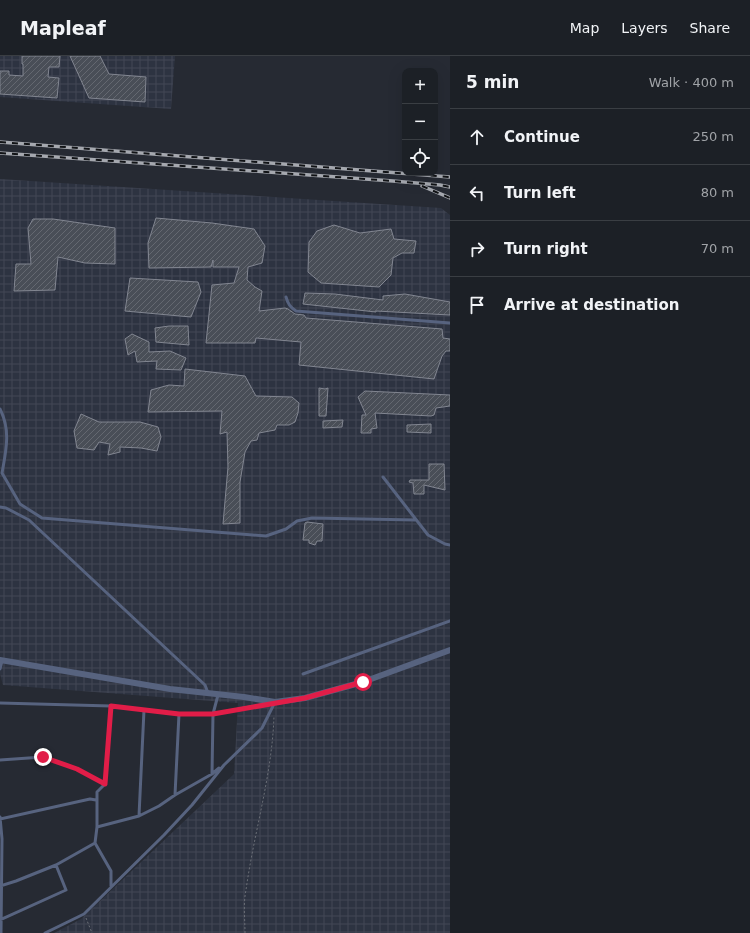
<!DOCTYPE html>
<html lang="en">
<head>
<meta charset="utf-8">
<style>
  :root { --surface:#1c2026; --page:#292d32; --text:#f1f3f6; --muted:#a0a3a7; --line:#3a3e43 }
  body { margin:0; font-family:"DejaVu Sans",sans-serif; background:var(--page); color:var(--text) }
  .controls { position:absolute; right:12px; top:12px; display:grid; overflow:hidden; border-radius:8px; box-shadow:0 4px 16px #0002 }
  .controls button { width:36px; height:36px; display:grid; place-items:center; padding:0; border:0; border-bottom:1px solid var(--line); background:var(--surface); color:var(--text); font:20px sans-serif }
  .stop { position:absolute; width:12px; height:12px; margin:-9px; border:3px solid #e11d48; border-radius:50%; background:#fff }
  .stop.end { background:#e11d48; border-color:#fff; box-shadow:0 1px 4px #0008 }
  .list { margin:0; padding:0; list-style:none }
  h2 { display:flex; justify-content:space-between; align-items:center; height:52px; margin:0; padding:0 16px; font-size:17px }
  h2 small { font-size:13px; font-weight:400; color:var(--muted) }
  .list li { display:grid; grid-template-columns:26px 1fr auto; gap:12px; align-items:center; box-sizing:border-box; height:56px; padding:0 16px; border-top:1px solid var(--line) }
  .list b { display:block; font-size:15px; white-space:nowrap }
  .list em { font-size:13px; font-style:normal; color:var(--muted) }
  .icon { flex:none; width:22px; height:22px; fill:none; stroke:currentColor; stroke-width:2; stroke-linecap:round; stroke-linejoin:round }
  .map { position:relative; flex:none; width:450px; height:877px; overflow:hidden }
  header { display:flex; align-items:center; gap:24px; box-sizing:border-box; height:56px; padding:0 20px; background:var(--surface); border-bottom:1px solid var(--line) }
  header strong { font-size:19px }
  nav { display:flex; gap:22px; margin-inline-start:auto; font-size:14px }
  main { display:flex }
  aside { flex:1; background:var(--surface) }
  .map>svg:first-child { display:block }
  .industrial { fill:url(#industrial-grid) }
  .building { fill:url(#building-hatch); stroke:#828691 }
  .lines { fill:none; stroke-linecap:round; stroke-linejoin:round }
  .path { stroke:#6b6f77; stroke-width:1; stroke-dasharray:2 2; stroke-linecap:butt }
  .service { stroke:#57637f; stroke-width:3 }
  .minor { stroke:#57637f; stroke-width:6 }
  .rail-casing { stroke:#a5a8af; stroke-width:3.5 }
  .rail { stroke:#111316; stroke-width:2; stroke-dasharray:6; stroke-linecap:butt }
  .route { stroke:#e11d48; stroke-width:5 }
</style>
</head>
<body>
<header>
<strong>Mapleaf</strong>
<nav><a>Map</a><a>Layers</a><a>Share</a></nav>
</header>
<main>
<div class="map">
<svg width="450" height="877" viewBox="0 0 450 877">
  <defs>
    <pattern id="industrial-grid" width="8" height="8" patternUnits="userSpaceOnUse"><rect width="8" height="8" fill="#2d3341"/><path d="M0 4h8M4 0v8" fill="none" stroke="#424754"/></pattern>
    <pattern id="building-hatch" width="6" height="6" patternUnits="userSpaceOnUse"><rect width="6" height="6" fill="#494e57"/><path d="M-1 1l2-2M0 6l6-6M5 7l2-2" fill="none" stroke="#646870"/></pattern>
  </defs>
  <rect width="100%" height="100%" fill="#262a33"/>
  <!-- industrial -->
  <path class="industrial" d="M0 0H175L171 53 0 41Z
    M0 123 441 152 450 159V877H54L81 863 234 718 238 647 3 629 0 618Z"/>
  <!-- building -->
  <path class="building" d="M22 0H60L59 11H49L48 21 59 22 57 42 0 38V15H9V19L23 20V8H22Z
    M70 0H100L109 18 146 21 145 46 89 42Z
    M156 162 212 167 254 173 265 190 262 207 248 211 247 224 255 231 262 235 259 255 285 252 288 253 295 258 304 259 306 262 442 273 443 282 450 283V295H446L442 300 434 323 299 309 301 286 256 282 255 287H206L212 229 234 227 239 211H213V204L211 211 149 212 148 187Z
    M33 163H53L115 172V208L85 207 58 201 55 234 14 235 16 208H31L28 172Z
    M334 169 360 177 391 173 394 183 416 185 414 197H402L393 202 391 219 379 231 321 227 308 216 309 186 317 175Z
    M130 222 198 226 201 236 191 261 125 255Z
    M305 237 335 238 383 244V240L405 238 450 246V259L376 255V256L303 248Z
    M169 270H188L189 289 156 286 155 272Z
    M132 278 149 286V296L170 295 186 302 181 314 156 313 157 305 137 306 135 295 128 299 125 283Z
    M185 313 245 320 256 340 292 341 299 347 298 357 295 366 289 369H277L275 374 259 377 257 384 251 385 245 396 240 426V467L223 468 228 411 227 376 220 378 222 355 148 356 151 334 169 329 184 330Z
    M319 332 325 333 328 332 326 360H319Z
    M365 335 450 339V350L436 352 434 359 431 360 375 357 377 372 371 373V377H361L362 359H366L358 341Z
    M81 358 99 366H140L158 371 161 381 157 395 141 392 120 391V396L108 399 110 388 99 386 94 394 77 392 74 375Z
    M343 364 342 371 323 372V365Z
    M431 368V377L407 376V369Z
    M429 408H444L445 434 424 429V438H414L413 427 409 426 410 424H429Z
    M307 466 323 468 322 485H317L315 489 309 487V484H303L305 467Z"/>
  <g class="lines">
    <!-- path -->
    <path class="path" d="M86 862 92 877
      M245 877C245 863 243 848 246 834 254 776 272 720 274 660"/>
    <!-- service -->
    <path class="service" d="M286 241C288 248 290 251 296 255L450 267
      M0 353C11 374 6 395 2 417L20 448 42 462 266 480 286 473 297 465 312 462 416 464
      M383 421 428 479 445 488 450 489
      M0 451 6 452 29 464 205 629 208 637
      M0 613 2 605
      M303 618 450 565
      M0 647 111 650 179 658H213L271 647
      M0 704 43 701 77 713 105 728
      M212 718 213 658 218 639
      M175 739 179 658
      M139 760 144 654
      M0 761 2 783 1 877
      M0 763 90 743 96 744
      M97 771 139 760 159 750 175 739 212 718 219 712
      M95 787 111 815V830
      M0 830 16 825 56 809 95 787 97 771V736L105 728 111 650
      M0 864 66 834 56 809
      M45 877 84 858 164 779 192 749 224 709 262 672 275 646"/>
    <!-- minor -->
    <path class="minor" d="M0 604 170 633 244 641 275 646 305 642 363 626 450 594"/>
    <!-- rail casing -->
    <g class="rail-casing">
      <path id="rail" d="M0 86 450 121
        M0 97 393 125 440 129 450 131
        M422 130 450 142"/>
    </g>
    <!-- rail -->
    <use href="#rail" class="rail"/>
  </g>
  <g class="lines">
    <!-- route -->
    <path class="route" d="M43 701 77 713 105 728 111 650 179 658H213L305 642 363 626"/>
  </g>
</svg>
<div class="controls">
<button>+</button>
<button>−</button>
<button><svg class="icon" aria-label="locate" viewBox="0 0 24 24"><circle cx="12" cy="12" r="6"/><path d="M12 2v4M12 18v4M2 12h4M18 12h4"/></svg></button>
</div>
<div class="stop" style="left:363px;top:626px"></div>
<div class="stop end" style="left:43px;top:701px"></div>
</div>
<aside>
<h2>5 min<small>Walk · 400 m</small></h2>
<ul class="list">
<li><svg class="icon" aria-label="ahead" viewBox="0 0 24 24"><path d="M12 20V5M6 11l6-6 6 6"/></svg><div><b>Continue</b></div><em>250 m</em></li>
<li><svg class="icon" aria-label="left" viewBox="0 0 24 24"><path d="M17 20v-9H6M10 6l-5 5 5 5"/></svg><div><b>Turn left</b></div><em>80 m</em></li>
<li><svg class="icon" aria-label="right" viewBox="0 0 24 24"><path d="M7 20v-9h11M14 6l5 5-5 5"/></svg><div><b>Turn right</b></div><em>70 m</em></li>
<li><svg class="icon" aria-label="arrive" viewBox="0 0 24 24"><path d="M6 21V4h12l-3 4 3 4H6"/></svg><div><b>Arrive at destination</b></div></li>
</ul>
</aside>
</main>
</body>
</html>
